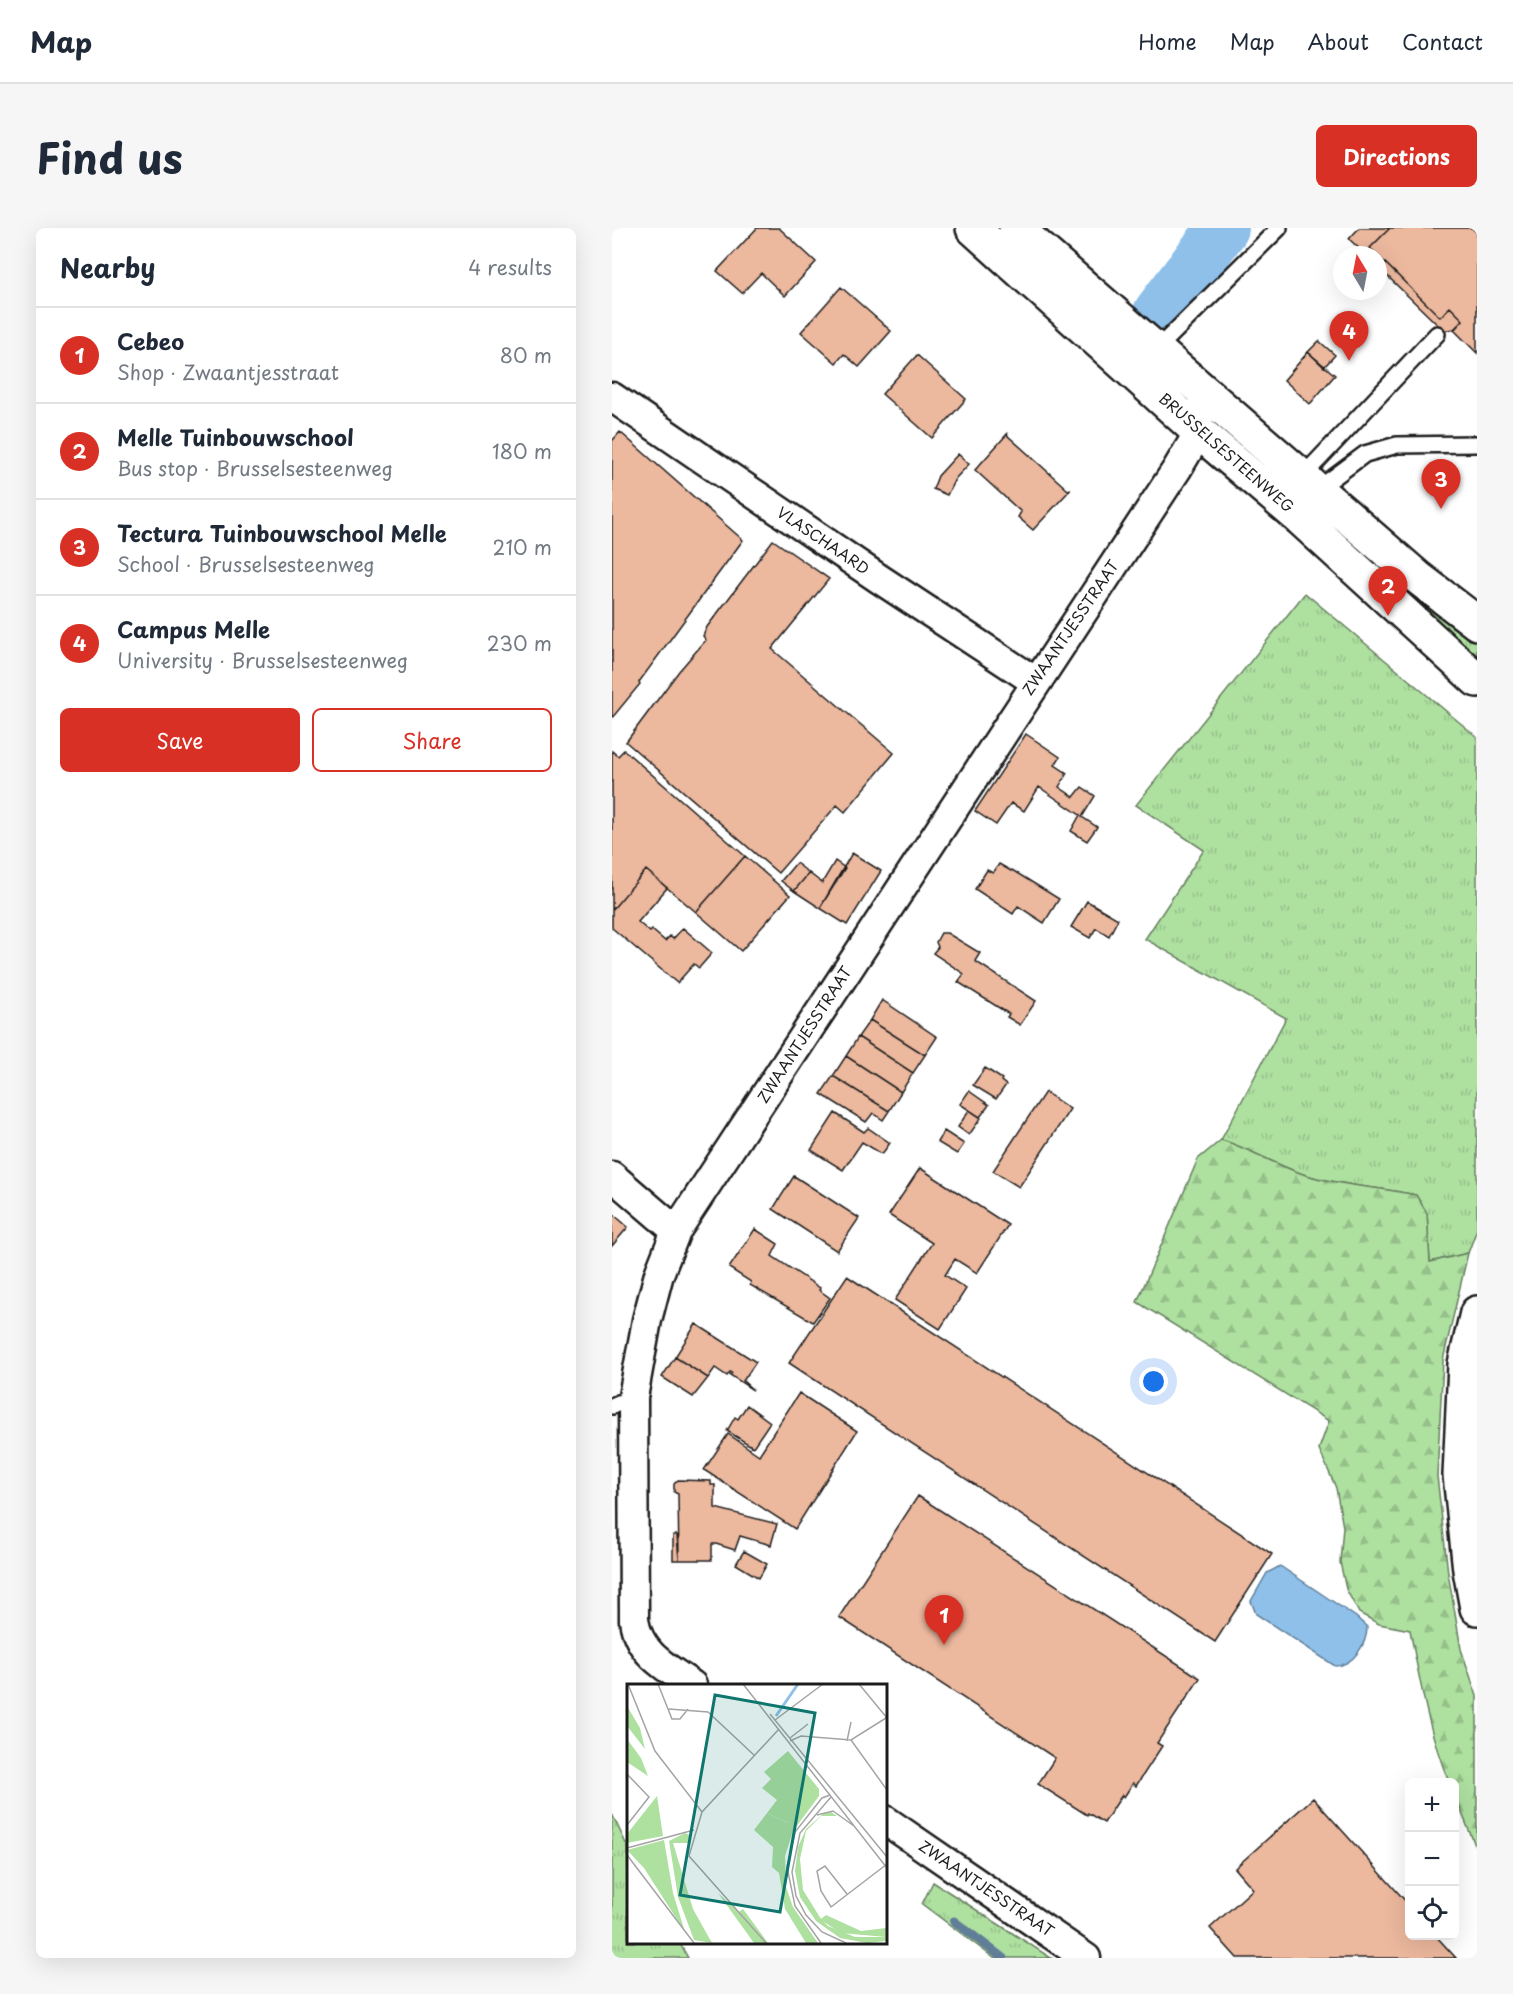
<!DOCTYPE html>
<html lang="en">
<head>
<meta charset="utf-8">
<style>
  :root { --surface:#fff; --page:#f6f6f7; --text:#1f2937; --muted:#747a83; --line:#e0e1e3; --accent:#d93025 }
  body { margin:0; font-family:"Playpen Sans",sans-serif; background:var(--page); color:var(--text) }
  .controls { position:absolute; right:18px; bottom:18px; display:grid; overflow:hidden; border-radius:9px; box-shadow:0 6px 24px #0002 }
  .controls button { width:54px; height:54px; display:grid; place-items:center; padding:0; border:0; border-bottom:2px solid var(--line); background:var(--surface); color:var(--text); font:30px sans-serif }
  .compass { position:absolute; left:721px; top:18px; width:54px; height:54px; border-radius:50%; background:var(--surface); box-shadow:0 6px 24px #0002; rotate:350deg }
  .you { position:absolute; left:542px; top:1154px; width:21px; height:21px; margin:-15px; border:4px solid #fff; border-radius:50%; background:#1a73e8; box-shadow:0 0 0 9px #1a73e833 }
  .badge { display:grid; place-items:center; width:39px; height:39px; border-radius:50%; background:var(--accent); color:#fff; font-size:20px; font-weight:700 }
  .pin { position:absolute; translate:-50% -50px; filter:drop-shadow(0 2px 3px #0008) }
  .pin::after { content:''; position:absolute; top:32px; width:21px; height:18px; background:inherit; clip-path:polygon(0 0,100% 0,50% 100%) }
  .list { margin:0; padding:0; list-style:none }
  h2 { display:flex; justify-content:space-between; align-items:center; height:78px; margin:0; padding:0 24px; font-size:26px }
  h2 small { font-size:20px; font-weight:400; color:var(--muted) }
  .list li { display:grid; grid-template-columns:39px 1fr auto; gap:18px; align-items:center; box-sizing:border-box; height:96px; padding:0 24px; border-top:2px solid var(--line) }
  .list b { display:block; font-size:22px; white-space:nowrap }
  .list p { margin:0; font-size:20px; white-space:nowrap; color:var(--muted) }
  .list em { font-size:20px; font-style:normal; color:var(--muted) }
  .actions { display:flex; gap:12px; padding:18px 24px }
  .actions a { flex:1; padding:14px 0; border:2px solid var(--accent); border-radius:9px; text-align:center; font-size:21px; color:var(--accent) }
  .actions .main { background:var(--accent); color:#fff }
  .icon { flex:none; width:33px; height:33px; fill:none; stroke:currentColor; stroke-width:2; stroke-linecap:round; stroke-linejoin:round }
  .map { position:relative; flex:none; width:865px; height:1730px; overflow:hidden; border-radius:9px }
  header { display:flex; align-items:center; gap:36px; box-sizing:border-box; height:84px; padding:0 30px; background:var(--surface); border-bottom:2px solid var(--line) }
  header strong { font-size:28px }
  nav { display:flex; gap:33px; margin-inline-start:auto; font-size:21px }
  .intro { display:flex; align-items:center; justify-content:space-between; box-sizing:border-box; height:144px; padding:0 36px }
  h1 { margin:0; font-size:42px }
  .button { padding:15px 27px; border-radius:9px; background:var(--accent); color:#fff; font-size:21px; font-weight:700 }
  main { display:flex; gap:36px; padding:0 36px }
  aside { flex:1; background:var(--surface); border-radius:9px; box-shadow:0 6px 24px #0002 }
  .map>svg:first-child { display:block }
  .grass { fill:url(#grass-tufts); stroke:#657e5e; stroke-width:1.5 }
  .forest { fill:url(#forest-firs); stroke:#657e5e; stroke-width:1.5 }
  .water { fill:#8ec0ea; stroke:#607e98; stroke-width:1.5 }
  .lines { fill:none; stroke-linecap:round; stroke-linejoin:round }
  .stream { stroke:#607e98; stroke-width:9 }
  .river { stroke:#8ec0ea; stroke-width:52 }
  .building { fill:#ecb89e; stroke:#1c1c1c; stroke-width:1.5 }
  .lane-casing { stroke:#1c1c1c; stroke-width:20 }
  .street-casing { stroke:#1c1c1c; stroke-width:33 }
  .primary-casing { stroke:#1c1c1c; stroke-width:38 }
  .highway-casing { stroke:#1c1c1c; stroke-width:38 }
  .lane { stroke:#fff; stroke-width:15 }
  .street { stroke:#fff; stroke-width:28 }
  .primary { stroke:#fff; stroke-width:33 }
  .highway { stroke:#fff; stroke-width:33 }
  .labels { text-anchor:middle; stroke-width:6; stroke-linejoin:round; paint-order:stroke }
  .street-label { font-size:15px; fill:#1c1c1c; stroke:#fff }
  .inset-river { fill:none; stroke:#8ec0ea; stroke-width:3 }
  .inset-road { fill:none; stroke:#a4a4a4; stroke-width:1.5 }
  .view { fill:#0f766e; fill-opacity:0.15; stroke:#0f766e; stroke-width:3 }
  .inset-edge { fill:none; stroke:#1c1c1c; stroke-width:3 }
</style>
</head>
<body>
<header>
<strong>Map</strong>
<nav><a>Home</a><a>Map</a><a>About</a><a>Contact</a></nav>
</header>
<div class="intro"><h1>Find us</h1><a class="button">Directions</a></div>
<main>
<aside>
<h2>Nearby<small>4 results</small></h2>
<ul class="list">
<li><span class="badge">1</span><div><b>Cebeo</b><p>Shop · Zwaantjesstraat</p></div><em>80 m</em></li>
<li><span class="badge">2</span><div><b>Melle Tuinbouwschool</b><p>Bus stop · Brusselsesteenweg</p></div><em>180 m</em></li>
<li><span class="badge">3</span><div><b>Tectura Tuinbouwschool Melle</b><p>School · Brusselsesteenweg</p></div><em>210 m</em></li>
<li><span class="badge">4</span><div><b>Campus Melle</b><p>University · Brusselsesteenweg</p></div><em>230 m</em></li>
</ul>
<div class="actions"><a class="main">Save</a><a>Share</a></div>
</aside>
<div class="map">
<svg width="865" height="1730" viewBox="0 0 865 1730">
  <defs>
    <pattern id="grass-tufts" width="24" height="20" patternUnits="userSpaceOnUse" patternTransform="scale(1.5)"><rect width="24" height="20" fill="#aee0a0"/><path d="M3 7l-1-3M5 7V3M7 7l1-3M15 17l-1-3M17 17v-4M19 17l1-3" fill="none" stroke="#95c089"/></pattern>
    <pattern id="forest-firs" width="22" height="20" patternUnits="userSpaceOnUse" patternTransform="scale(1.5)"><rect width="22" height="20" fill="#aee0a0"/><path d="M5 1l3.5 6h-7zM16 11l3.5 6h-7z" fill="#95c089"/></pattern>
  </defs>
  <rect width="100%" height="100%" fill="#fff"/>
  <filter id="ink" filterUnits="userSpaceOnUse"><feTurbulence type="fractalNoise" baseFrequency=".0167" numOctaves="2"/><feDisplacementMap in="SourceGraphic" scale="12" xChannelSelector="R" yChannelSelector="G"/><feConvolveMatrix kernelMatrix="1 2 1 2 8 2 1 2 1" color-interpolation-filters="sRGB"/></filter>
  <g filter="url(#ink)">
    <!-- grass -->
    <path class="grass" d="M724 293 865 403V441L724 302Z
      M693 365 865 509V1001L856 1025 818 1034 815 985 803 967C768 959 729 958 694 947 665 938 639 921 609 912L674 790 533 711 592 622 524 577Z
      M0 1586 16 1620V1714H67L76 1730H0Z
      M321 1654 439 1730H382L310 1676Z"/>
    <!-- forest -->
    <path class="forest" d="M609 912C639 921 665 938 694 947 729 958 768 959 804 967L815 985 818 1034 856 1025 831 1132 825 1248 836 1345 849 1421 865 1468V1622L843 1568 842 1554H837C817 1506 808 1453 798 1402L767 1396 747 1385 734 1361 728 1334 731 1299 724 1260 707 1221 717 1193 525 1074 586 931Z"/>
    <!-- water -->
    <path class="water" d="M668 1338 744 1389 755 1399C755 1416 741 1438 723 1438L644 1386 639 1373 655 1345Z"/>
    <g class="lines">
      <!-- stream -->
      <path class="stream" d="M342 1693 391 1730"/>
      <!-- river -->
      <path class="river" d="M547 85 611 0"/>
    </g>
    <!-- building -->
    <path class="building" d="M145 0H167L204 34 173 68 149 45 130 65 105 43Z
      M747 0H778L758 20 765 27H754L737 11Z
      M778 0H860L865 5V125L842 102 851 92 838 79 828 89 758 20Z
      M766 28 828 89 838 79 851 92 842 101 832 103 766 39Z
      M229 59 279 103 247 139 232 126 224 135 189 104Z
      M707 113 723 127 712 139 696 124Z
      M696 124 723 147 698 176 672 152Z
      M305 127 354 171 320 210 270 166Z
      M8 204 131 312 27 454 28 456 0 490V213Z
      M396 205 395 207 456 262 459 261 421 302 406 289 409 284 363 242Z
      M346 226 357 236 343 251 335 267 321 261 326 248Z
      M161 312 217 351 160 421 282 525 233 584 225 577 166 645 14 514 67 443 94 412 91 408 95 399Z
      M414 506 448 529 443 537 455 545 447 559 462 569 470 559 483 568 470 589 485 599 475 613 459 603 468 587 427 559 412 583 399 575 384 597 363 583Z
      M12 522 133 628 84 684 34 642 0 682V523L6 528Z
      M240 625 269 643 235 697 208 680Z
      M133 628 178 667 129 723 84 684Z
      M223 633 233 640 208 680 182 663 197 645 210 655Z
      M184 635 197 645 182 663 169 653Z
      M387 636 399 643 400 642 447 671 432 695 406 678 401 686 363 661 375 642 381 645Z
      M34 642 55 660 26 694 38 704 40 702 53 713 58 708 61 711 71 700 100 725 87 740 82 736 65 755 0 700V682Z
      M475 673 506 691 497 708 484 700 478 710 459 699Z
      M329 705H335L368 725 363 733 424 773 408 797 395 789 397 786 346 754 352 746 321 725 326 719 324 714Z
      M270 772 325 809 313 827 258 792Z
      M258 792 313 827 301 845 246 809Z
      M246 809 301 845 289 864 234 828Z
      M234 828 289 864 277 883 221 848Z
      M373 840 390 851 389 853 394 857 384 871 361 857Z
      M221 848 277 883 271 892 261 885 254 894 209 866Z
      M357 863 377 877 368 889 348 876Z
      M433 864 458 881 407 959 381 943Z
      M357 882 369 890 357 907 346 899Z
      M223 885 252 904 256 900 278 915 270 926 250 914 231 942 199 922Z
      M332 903 352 916 345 926 325 914Z
      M308 940 396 997 365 1045 343 1031 333 1047 354 1061 328 1101 283 1072 320 1015 277 987Z
      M182 948 247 990 225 1023 161 981Z
      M0 985 16 999 0 1018Z
      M143 1001 166 1016 160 1028 208 1060 207 1062 218 1070 201 1094 138 1057 139 1054 117 1040Z
      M235 1048 660 1326 603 1414 177 1135Z
      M84 1096 144 1134 131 1153 141 1162 118 1147 120 1145 118 1144 115 1148 103 1140 96 1150 63 1129Z
      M63 1129 96 1150 81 1169 50 1149Z
      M187 1165 245 1203 183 1301 92 1242 116 1206 147 1227Z
      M135 1177 158 1194 141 1219 115 1203 123 1189 126 1191Z
      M66 1252 99 1253V1257H103V1280L165 1296 159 1317 128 1308 123 1322 104 1316H100V1332H67L66 1266 62 1264V1256Z
      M306 1268 588 1450 545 1515 550 1518 524 1558 521 1555 512 1569 510 1567 492 1595 476 1585 475 1587 426 1556 443 1530 227 1389Z
      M61 1307H65L67 1332H61Z
      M132 1323 155 1336 147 1350 124 1336Z
      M701 1570 798 1678V1708H824L844 1730H625L598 1700 641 1661 623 1640Z"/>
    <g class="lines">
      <!-- lane casing -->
      <g class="lane-casing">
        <path id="lane" d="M544 122 667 0
          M690 249 825 106
          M702 264 753 226 785 217 865 216
          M0 1178 21 1169"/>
      </g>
      <!-- street casing -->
      <g class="street-casing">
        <path id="street" d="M0 169 266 350 424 454
          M0 948 64 1003
          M80 1457C54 1439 27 1426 22 1392L21 1169 35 1092 47 1046 64 1003 565 241 587 204 586 183
          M273 1592 474 1730"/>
      </g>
      <!-- primary casing -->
      <g class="primary-casing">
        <path id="primary" d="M361 0 587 204 689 291 865 452
          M404 0 805 349 865 395"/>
      </g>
      <!-- highway casing -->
      <g class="highway-casing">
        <path id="highway" d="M865 1085 853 1136 848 1247 858 1342 865 1380"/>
      </g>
      <!-- lane -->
      <use href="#lane" class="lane"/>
      <!-- street -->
      <use href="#street" class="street"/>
      <!-- primary -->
      <use href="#primary" class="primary"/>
      <!-- highway -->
      <use href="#highway" class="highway"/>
    </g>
  </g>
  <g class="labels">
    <!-- street labels -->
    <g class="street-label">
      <text transform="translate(614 225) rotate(41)" y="5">BRUSSELSESTEENWEG</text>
      <text transform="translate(211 313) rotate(34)" y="5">VLASCHAARD</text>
      <text transform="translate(459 400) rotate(-56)" y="5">ZWAANTJESSTRAAT</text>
      <text transform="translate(193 807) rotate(-57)" y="5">ZWAANTJESSTRAAT</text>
      <text transform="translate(374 1661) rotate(34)" y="5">ZWAANTJESSTRAAT</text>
    </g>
  </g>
  <!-- overview -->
  <g transform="translate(15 1456)">
    <rect width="260" height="260" fill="#fff"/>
    <path d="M0 22 13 44 18 65 0 42ZM0 55 14 74 21 92 0 78ZM161 67 192 105V112L166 147H161V139L140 129 150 116 135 104 144 95 137 88ZM30 112 36 152 0 159V150ZM197 129 204 128 210 132H194L179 147 173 175 176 206 194 235 199 231 234 247 259 244V253L214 249 188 232 173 213 168 187 171 163 179 145ZM58 149 63 151 62 159H46L66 225 85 259 67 256 51 213 42 157ZM37 156 46 209 58 248 17 184 0 166ZM91 209 112 228 116 225 141 259H127Z" fill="#aee0a0"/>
    <path d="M140 129 161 139 162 147H166L158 172 159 203 166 223 191 259H179L158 225 152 189 145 183 146 163 127 146ZM173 213 201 242 228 253H259V257L240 259 213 254 189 237Z" fill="#aee0a0"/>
    <path class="inset-river" d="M149 32 171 0"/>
    <path class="inset-road" d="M1 0 28 67 75 128M31 0 45 35H53L61 25M116 0 260 184M232 0 260 34M42 25 81 28 128 72M143 30 260 173M148 36 196 0M163 54 181 40M224 56 260 106M163 57 174 52 224 56 259 34M220 57 224 38M0 90 22 113 0 141M204 113 173 149 165 188 169 212 179 231 195 248 219 259M190 131 206 127 227 142M0 164 67 146M0 171 67 259M220 210 198 182 190 187 194 207 204 223 260 180M139 259 62 172 75 128 152 45M194 259 168 222 160 183 168 148 195 114 203 111"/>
    <path class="view" d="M88 11 188 29 153 228 53 211Z"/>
    <rect width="260" height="260" class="inset-edge"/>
  </g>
</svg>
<div class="controls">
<button>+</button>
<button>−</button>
<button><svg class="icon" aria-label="locate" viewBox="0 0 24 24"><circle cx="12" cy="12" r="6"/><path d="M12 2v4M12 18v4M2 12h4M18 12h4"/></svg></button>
</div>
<svg class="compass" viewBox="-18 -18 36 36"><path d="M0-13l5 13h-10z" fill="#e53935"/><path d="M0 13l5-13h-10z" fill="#747a83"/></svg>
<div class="you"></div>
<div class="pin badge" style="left:332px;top:1417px">1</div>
<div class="pin badge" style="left:776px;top:388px">2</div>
<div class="pin badge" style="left:829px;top:281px">3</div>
<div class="pin badge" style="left:737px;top:133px">4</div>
</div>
</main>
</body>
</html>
